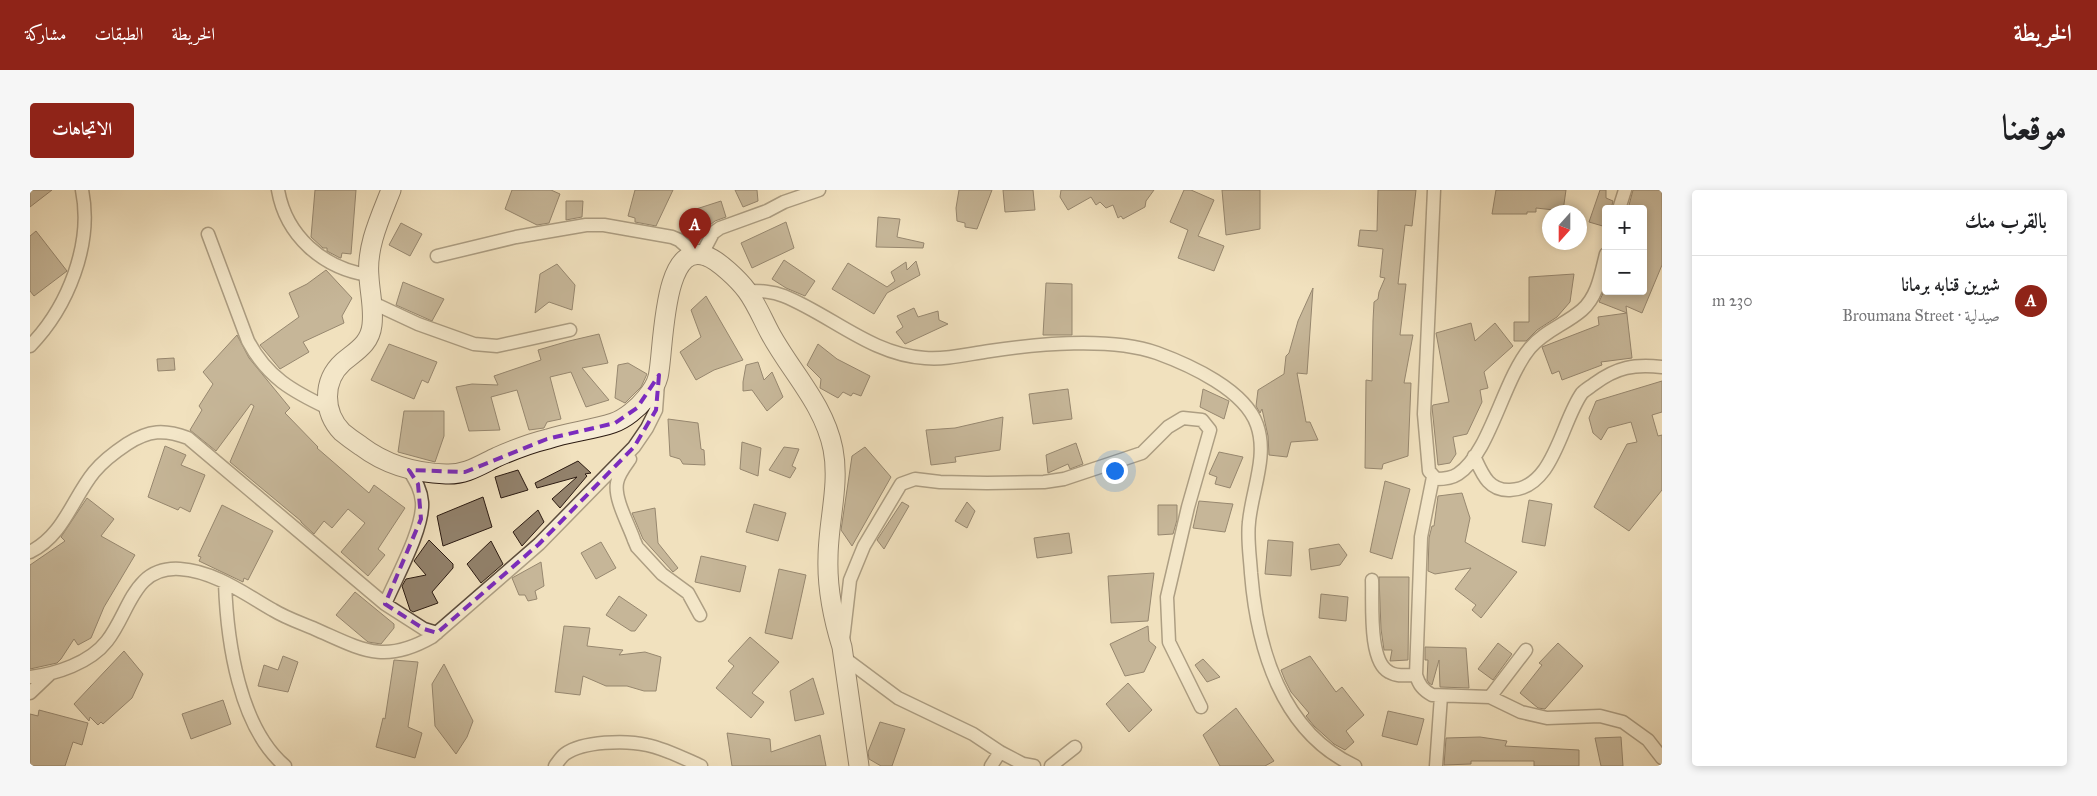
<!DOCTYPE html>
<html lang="ar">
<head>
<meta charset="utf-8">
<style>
  :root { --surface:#fff; --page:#f6f6f6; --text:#202124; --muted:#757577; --line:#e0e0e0; --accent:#8f2418 }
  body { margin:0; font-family:"IM FELL Great Primer",Amiri,serif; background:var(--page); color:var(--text); direction:rtl }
  .controls { position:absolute; right:15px; top:15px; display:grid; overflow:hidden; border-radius:5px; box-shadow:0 2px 8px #0003 }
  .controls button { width:45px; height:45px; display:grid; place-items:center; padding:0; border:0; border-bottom:1px solid var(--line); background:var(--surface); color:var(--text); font:25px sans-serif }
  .compass { position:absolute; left:1512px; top:15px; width:45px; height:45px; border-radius:50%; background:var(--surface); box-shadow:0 2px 8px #0003; rotate:201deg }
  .you { position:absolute; left:1084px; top:280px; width:18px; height:18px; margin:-12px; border:4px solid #fff; border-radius:50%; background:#1a73e8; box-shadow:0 0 0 8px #1a73e833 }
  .badge { display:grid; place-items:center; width:32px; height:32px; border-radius:50%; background:var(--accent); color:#fff; font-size:16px; font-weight:700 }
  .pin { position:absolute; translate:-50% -41px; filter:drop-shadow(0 1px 2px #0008) }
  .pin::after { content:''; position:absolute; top:26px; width:18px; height:15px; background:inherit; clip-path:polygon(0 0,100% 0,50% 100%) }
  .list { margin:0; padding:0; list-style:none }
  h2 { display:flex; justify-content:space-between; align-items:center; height:65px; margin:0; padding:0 20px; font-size:21px }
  h2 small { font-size:16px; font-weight:400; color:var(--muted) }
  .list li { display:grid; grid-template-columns:32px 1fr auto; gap:15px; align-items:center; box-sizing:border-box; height:90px; padding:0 20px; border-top:1px solid var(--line) }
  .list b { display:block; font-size:19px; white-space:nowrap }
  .list p { margin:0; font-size:16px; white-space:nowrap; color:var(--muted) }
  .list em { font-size:16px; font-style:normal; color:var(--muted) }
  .map { position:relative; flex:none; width:1632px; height:576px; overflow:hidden; direction:ltr; border-radius:5px }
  header { display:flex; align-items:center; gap:30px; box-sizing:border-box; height:70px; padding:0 25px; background:var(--accent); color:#fff }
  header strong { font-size:24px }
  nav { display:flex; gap:28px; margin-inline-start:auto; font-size:18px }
  .intro { display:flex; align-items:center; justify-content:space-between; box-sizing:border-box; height:120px; padding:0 30px }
  h1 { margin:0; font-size:35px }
  .button { padding:12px 22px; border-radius:5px; background:var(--accent); color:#fff; font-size:18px; font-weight:700 }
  main { display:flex; gap:30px; padding:0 30px }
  aside { flex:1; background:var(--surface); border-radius:5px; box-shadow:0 2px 8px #0003 }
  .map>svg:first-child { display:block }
  .building { fill:#92816b; stroke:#2b1a11 }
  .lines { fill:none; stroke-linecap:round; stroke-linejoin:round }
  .street-casing { stroke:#5c4c3c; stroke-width:15 }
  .secondary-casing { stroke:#2b1a11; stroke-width:21 }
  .street { stroke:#f6ecd5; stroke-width:12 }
  .secondary { stroke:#f6ecd5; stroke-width:19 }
  .marked { fill:none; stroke:#7b2cbf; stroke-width:4; stroke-dasharray:10 6; stroke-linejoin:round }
</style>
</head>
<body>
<header>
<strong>الخريطة</strong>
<nav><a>الخريطة</a><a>الطبقات</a><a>مشاركة</a></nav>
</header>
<div class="intro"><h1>موقعنا</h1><a class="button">الاتجاهات</a></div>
<main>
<aside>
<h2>بالقرب منك<small></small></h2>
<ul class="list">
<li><span class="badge">A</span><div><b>شيرين قنابه برمانا</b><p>صيدلية · Broumana Street</p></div><em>230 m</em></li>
</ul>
</aside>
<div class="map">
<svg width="1632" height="576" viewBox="0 0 1632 576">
  <rect width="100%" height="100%" fill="#f1e1be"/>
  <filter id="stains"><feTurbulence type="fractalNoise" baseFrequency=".004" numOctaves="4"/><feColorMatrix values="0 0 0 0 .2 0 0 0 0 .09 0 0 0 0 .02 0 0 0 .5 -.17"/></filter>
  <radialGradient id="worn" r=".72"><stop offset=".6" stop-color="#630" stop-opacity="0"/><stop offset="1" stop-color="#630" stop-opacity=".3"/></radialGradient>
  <!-- building -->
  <path class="building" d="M0 0H22L0 17Z
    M285 0H326L321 64 312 63 311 68H310L297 61V58H293L281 47Z
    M482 0H521L530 4 519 33 507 35 475 19Z
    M605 0H643L626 36 605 32V28L598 26Z
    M705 0H727L728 11 713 17Z
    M929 0H962L947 39 935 37V33L927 31 926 18Z
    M973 0H1003L1005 20 975 22Z
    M1031 0H1124L1116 11 1115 17 1093 29 1091 26 1088 28 1083 15 1076 18 1070 12 1066 15 1061 7 1038 20 1030 7Z
    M1154 0H1161L1184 10 1168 46 1194 56 1184 81 1148 68 1158 40 1140 32Z
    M1192 0H1230V39L1196 45Z
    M1348 0H1386L1382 36 1375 35 1368 94H1376L1370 145H1383L1374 193H1381L1378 266 1353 274 1352 279 1335 278 1336 190 1342 191 1343 131 1344 112 1348 109 1349 102 1355 88 1350 87 1353 59 1328 56 1330 40 1347 41Z
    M1466 0H1536L1533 21 1506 18V22H1497V24H1462Z
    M1570 0H1576V8L1583 11 1581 19H1576V37L1559 32Z
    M1603 0H1632V75L1612 123 1596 116 1602 168 1571 172 1572 175 1532 190 1529 181 1522 184 1512 157 1569 135 1568 127 1597 123 1569 112 1574 101H1613V19H1598Z
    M536 11H553L552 27 536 30Z
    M691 11 696 27 685 31 669 44 660 21Z
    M848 27 870 29 867 47 894 53 893 58 846 57Z
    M756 32 764 58 722 78 711 53Z
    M371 33 392 44 380 66 359 55Z
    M6 41 37 81 4 106 0 101V46Z
    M754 70 785 91 775 106 756 98 742 89Z
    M886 71 890 85 857 103 844 124 802 99 818 73 857 97 865 91 861 82 876 72 877 80Z
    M527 74 545 95 542 120 519 112 505 123 510 84Z
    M296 80 322 108 312 126 314 133 273 152 279 162 250 179 230 155 269 127 259 103 277 94Z
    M1544 84 1540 112 1527 127 1507 140 1496 151H1484V132H1499V87Z
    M373 92 414 109 402 131 366 115Z
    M1016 93 1042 94V145H1013Z
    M1283 98 1277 184 1267 183 1276 232H1280L1288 250 1261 252 1257 267 1239 265 1238 246 1232 219 1230 223 1226 216 1228 200 1254 184 1256 166 1259 163 1268 131Z
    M676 106 713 170 684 180 666 190 650 162 671 147 661 120Z
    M884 118 888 127 908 121 909 130 918 134 875 154 866 142 873 137 867 126Z
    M1441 133 1445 151 1465 133 1483 156 1454 182 1458 198 1450 200 1452 212 1437 244 1423 247 1426 264 1420 273 1408 275 1402 217 1403 215 1419 212 1406 143Z
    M569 144 578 173 552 178 579 210 556 217 541 182 520 187 531 229 517 232 514 238 499 240 487 200 461 207 470 240 439 241 426 197 442 194 468 195 464 186 511 170 508 160 539 151Z
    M207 145 219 168 260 218 255 223 288 257 287 258 339 303 344 295 375 318 348 359 355 365 338 386 311 362 335 333 318 319 302 338 294 331 284 344 271 332V331L200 272 224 216 221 214 186 261 160 240 172 220 169 216 183 194 173 182Z
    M359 154 407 172 398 193 392 190 384 209 341 190Z
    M788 154 807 169 840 186 831 206 823 203 821 206 813 202 808 208 790 198 791 189 777 175Z
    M144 168 145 180 128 181 127 169Z
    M728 172 734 190 742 182 753 207 737 221 722 200 713 201V192L716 175Z
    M598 173 617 184 611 197 595 213 585 208 588 175Z
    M1632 191V222L1622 225 1628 246 1632 245V300L1599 341 1564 317 1597 254 1607 252 1601 232 1578 238 1571 250 1563 243 1559 228 1566 211Z
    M1038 199 1042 229 1003 234 999 204Z
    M1173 199 1199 211 1194 229 1170 217Z
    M374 221H414V246L405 272 368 262Z
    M973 227 970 260 925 267 926 272 901 275 896 240 925 238Z
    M638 229 668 233 671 259 674 260 675 275 653 274 650 269 640 266Z
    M712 252 731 258 728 286 710 279Z
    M1046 253 1053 274 1040 279 1038 274 1018 283 1016 265Z
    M135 256 156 265 151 275 175 285 160 322 150 317 148 320 118 307Z
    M754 257 769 259 762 276 766 278 760 288 739 280Z
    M835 257 861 287 822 356 811 340 814 320 822 266Z
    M1189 262 1213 267 1200 298 1185 294 1187 287 1179 284Z
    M548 271 561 283 555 284 557 286 530 318 522 309 547 287 507 298 505 293Z
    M488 280 498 300 471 308 465 287Z
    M1355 291 1380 299 1362 369 1340 362Z
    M1432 303 1440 328 1435 352 1487 382 1451 428 1442 420 1446 415 1425 399 1441 378 1405 384 1398 381 1399 348 1402 336H1404L1408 306Z
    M453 307 462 337 413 356 407 326Z
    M57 308 84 329 71 346 105 365 74 417 61 448 48 455 44 449 31 469 27 473 0 479V375L35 351 31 347Z
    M1499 310 1522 314 1515 356 1492 352Z
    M1169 311 1203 314 1195 342 1163 338Z
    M872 312 879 316 854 359 847 350Z
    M937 312 945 321 937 338 925 331Z
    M724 314 756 323 748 351 716 342Z
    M192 315 243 341 218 390 214 388 213 392 169 371 171 367 168 366Z
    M1128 315H1147V330L1143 344 1128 345Z
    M625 318 628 353 648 378 643 382 613 349 602 323Z
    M508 320 514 332 492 356 483 342Z
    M1039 343 1042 363 1007 368 1004 348Z
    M399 350 423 374V378L402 402 408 413 383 422 380 420 372 396 376 389 396 385 384 371Z
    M1238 350 1263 352 1261 386 1235 384Z
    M461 351 473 374 451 393 437 374Z
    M571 352 586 378 566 389 551 363Z
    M1309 354 1317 365 1310 375 1281 380 1279 359Z
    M671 366 716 376 710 402 665 392Z
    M511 372 514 396 505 401 507 409 498 411 495 405H489L482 388Z
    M749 379 776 385 762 449 735 443Z
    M1124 383 1118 431 1081 433 1078 386Z
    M1349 387H1379L1378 470 1360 471 1362 460H1354L1351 439Z
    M325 402 364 434V438L351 454 338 452 306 425Z
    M1291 404 1318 407 1316 431 1289 428Z
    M589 406 617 425 605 441H601L576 425Z
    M534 436 560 438 557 456 593 460 589 465 615 462 631 467 626 501H614L597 496H576L553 486 550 505 525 502Z
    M1118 436 1119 451 1126 457 1114 482 1095 486 1080 454Z
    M720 447 749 472 722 503 734 512 721 528 686 498 704 476 698 471Z
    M1468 453 1482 464 1463 490 1448 479Z
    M1528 453 1553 476 1515 519 1508 518 1490 503 1512 475 1509 473Z
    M1395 457 1436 458 1439 498 1410 497 1409 470 1402 495 1399 493 1397 490 1398 470H1395Z
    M94 461 113 484 102 508 73 534 71 532 68 535 60 527 59 531 44 514Z
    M253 466 268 472 258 502 228 496 234 475 248 480Z
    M1280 466 1306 502 1312 497 1334 525 1316 541 1324 552 1315 560 1304 554 1284 536 1276 526 1279 523 1261 502 1255 490 1251 480Z
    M1173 469 1190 487 1177 492 1165 475Z
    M364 470 388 472 378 537 392 543 385 568 346 557 353 528 355 529Z
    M414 474 443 531 437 547 426 564 405 536 402 494Z
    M783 488 794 524 765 531 760 501Z
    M1098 493 1122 520 1099 542 1076 514Z
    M193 510 201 534 161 549 152 524Z
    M1206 518 1244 571 1235 576H1190L1173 545Z
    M9 520 58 533 52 555 43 552 35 576H0V524L8 526Z
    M1358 521 1394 529 1387 555 1352 546Z
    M850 532 875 539 862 576H851L839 569 838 562Z
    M697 543 740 549 741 562 790 545 796 576H702Z
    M1450 547 1477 551 1475 556 1549 560V576H1504V571H1441V574L1414 575 1416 548Z
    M1591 547 1593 576H1571L1565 548Z"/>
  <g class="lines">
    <!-- street casing -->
    <g class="street-casing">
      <path id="street" d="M248 0C256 46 293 78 338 85
        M1404 0 1394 224 1399 281 1406 289C1414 289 1422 288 1428 284 1460 263 1473 190 1500 158 1514 141 1536 134 1552 120 1568 106 1571 83 1576 64
        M1589 19 1595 0
        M178 44 218 151C237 187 262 201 298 218
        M672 64 683 43 690 38 737 21 754 12 789 0
        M407 66 486 47 556 35H574L642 47 649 50 665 64
        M717 101C730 101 742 101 754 106 801 125 842 165 895 168 917 170 938 164 960 161 1007 154 1081 147 1127 163 1160 175 1215 200 1227 235 1238 266 1222 300 1219 332 1217 349 1220 366 1221 383 1227 457 1251 542 1325 576
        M343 113 388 134 444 154 467 156 540 140
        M0 156C38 117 63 54 52 0
        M1444 266C1452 283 1458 301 1480 300 1524 299 1531 232 1552 203 1555 200 1560 197 1564 194 1587 177 1604 174 1632 177
        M600 269C595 276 588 285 587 293 584 309 599 335 604 350L607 357 632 384 658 403 670 425
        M1403 287 1391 347 1386 485C1389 495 1393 500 1402 505L1460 507 1491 522 1517 528 1570 526 1593 532 1618 550 1632 568
        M0 362C34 345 42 309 64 282 73 271 85 262 97 254 119 240 134 239 158 248L355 414 394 439 407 443
        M1342 390C1343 412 1338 471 1359 482 1367 487 1377 485 1386 485
        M195 393C197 451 209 537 255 576
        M355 414C366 388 394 338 392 312 391 299 385 290 379 280
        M813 450 820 390 834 356 871 294 885 289 910 292 957 293 1014 292 1034 289 1112 263 1138 237 1153 228 1172 230 1180 240 1158 317 1137 407 1139 452 1171 517
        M813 467 868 508 943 544 970 562 993 574 1004 576
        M0 487C26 484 60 473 77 451 100 422 103 376 150 379 184 381 215 404 243 420 256 428 271 433 285 439 331 459 353 475 402 447L509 354 604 257 617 238 626 220 628 193
        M0 503 20 484
        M1460 507 1496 460
        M525 576C528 572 531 567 535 564 553 551 596 550 617 555 636 559 653 568 671 576
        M961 576 970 562
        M1021 576 1045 557
        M1406 576 1411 506"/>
    </g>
    <!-- secondary casing -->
    <g class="secondary-casing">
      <path id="secondary" d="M361 0C350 28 336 57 339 87 340 104 344 118 342 135 340 154 326 161 313 172 292 191 293 222 312 242 318 247 325 252 331 256 356 275 385 283 416 284 436 285 450 275 467 267 483 260 501 253 518 249 539 242 562 240 583 233 595 229 608 218 616 208 621 202 626 195 628 187 634 165 631 49 676 66 688 70 709 90 717 101 726 113 733 130 740 143 761 182 794 214 803 259 810 295 798 332 798 368 797 398 803 428 812 457L829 576"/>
    </g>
    <!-- street -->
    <use href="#street" class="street"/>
    <!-- secondary -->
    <use href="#secondary" class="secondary"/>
  </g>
  <!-- marked area -->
  <path d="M0 0H1632V576H0ZM629 185 626 220 604 257 509 354 407 443 394 439 355 414 391 329 388 294 379 280 435 282 517 249 585 233 607 218Z" fill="#f1e1be" fill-opacity=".55" fill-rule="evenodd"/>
  <path class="marked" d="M629 185 626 220 604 257 509 354 407 443 394 439 355 414 391 329 388 294 379 280 435 282 517 249 585 233 607 218Z"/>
  <rect width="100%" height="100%" filter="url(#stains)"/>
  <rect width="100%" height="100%" fill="url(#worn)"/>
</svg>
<div class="controls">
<button>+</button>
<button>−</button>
</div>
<svg class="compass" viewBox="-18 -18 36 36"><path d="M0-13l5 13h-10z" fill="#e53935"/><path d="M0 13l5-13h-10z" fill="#757577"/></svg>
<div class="you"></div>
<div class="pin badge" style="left:665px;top:59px">A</div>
</div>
</main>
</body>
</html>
